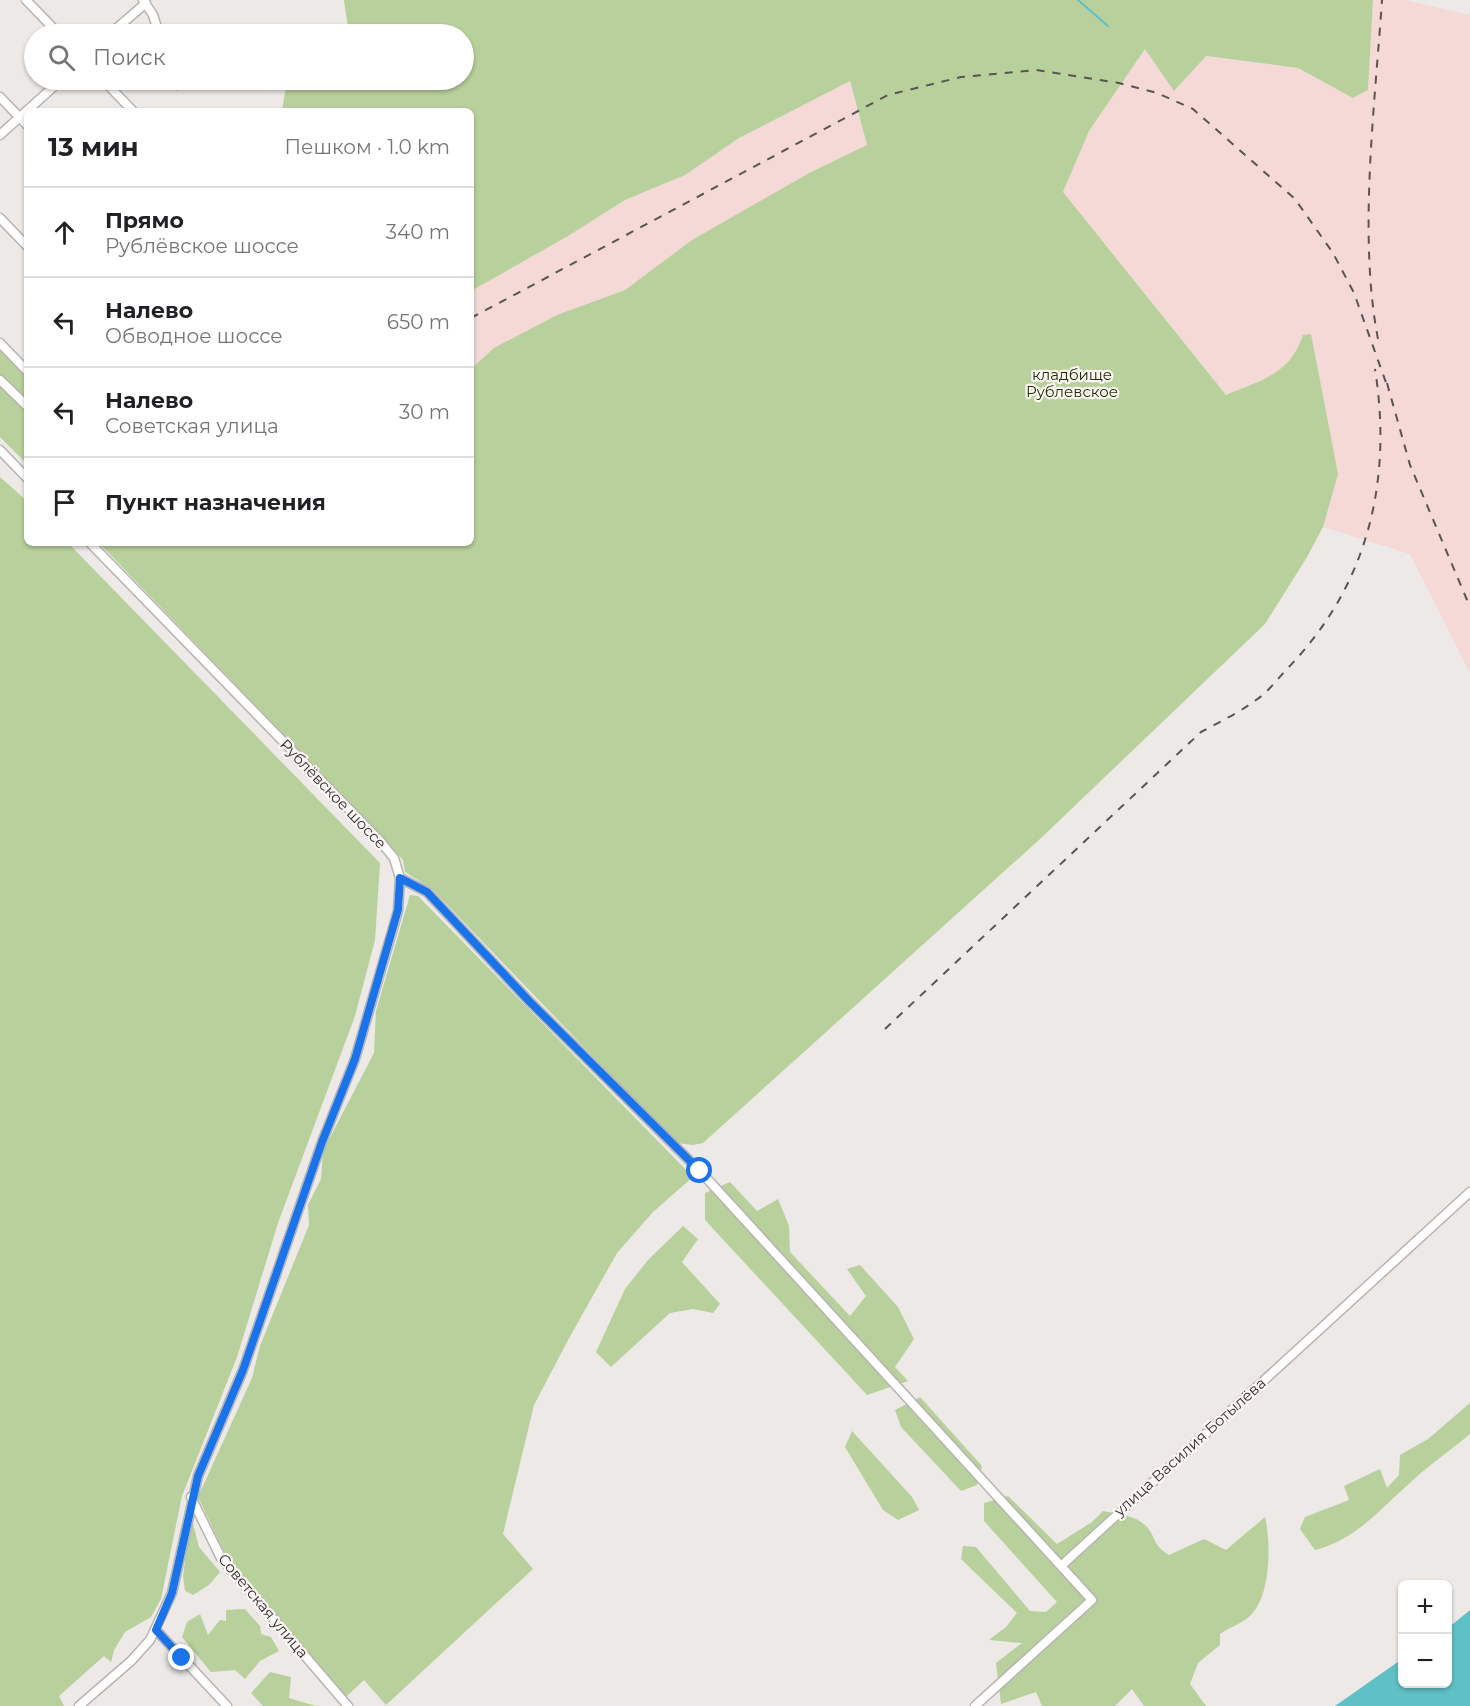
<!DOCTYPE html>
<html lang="ru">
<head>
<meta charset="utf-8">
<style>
  :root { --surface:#fff; --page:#f6f6f6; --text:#202124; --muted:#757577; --line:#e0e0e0 }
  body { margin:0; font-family:Montserrat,sans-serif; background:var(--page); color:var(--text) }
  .controls { position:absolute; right:18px; bottom:18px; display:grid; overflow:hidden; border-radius:9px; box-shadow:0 2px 4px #0004 }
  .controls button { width:54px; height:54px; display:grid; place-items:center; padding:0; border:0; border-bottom:2px solid var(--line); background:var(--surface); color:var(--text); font:30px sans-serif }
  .stop { position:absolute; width:18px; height:18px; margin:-14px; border:4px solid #1a73e8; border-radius:50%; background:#fff }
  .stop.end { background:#1a73e8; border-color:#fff; box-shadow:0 2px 6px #0008 }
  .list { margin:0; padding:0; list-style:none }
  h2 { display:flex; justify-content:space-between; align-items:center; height:78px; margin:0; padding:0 24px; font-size:26px }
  h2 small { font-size:20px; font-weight:400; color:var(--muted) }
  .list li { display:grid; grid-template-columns:39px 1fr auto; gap:18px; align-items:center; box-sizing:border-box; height:90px; padding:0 24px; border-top:2px solid var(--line) }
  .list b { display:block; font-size:22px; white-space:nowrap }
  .list p { margin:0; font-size:20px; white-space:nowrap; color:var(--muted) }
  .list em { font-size:20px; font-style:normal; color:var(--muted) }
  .icon { flex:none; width:33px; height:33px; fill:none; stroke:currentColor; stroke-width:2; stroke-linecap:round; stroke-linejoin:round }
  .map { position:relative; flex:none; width:1470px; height:1706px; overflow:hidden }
  .search { position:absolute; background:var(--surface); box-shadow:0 2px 4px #0004; left:24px; top:24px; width:450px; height:66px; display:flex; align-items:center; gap:15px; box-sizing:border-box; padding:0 21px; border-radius:33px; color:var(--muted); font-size:22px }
  .panel { position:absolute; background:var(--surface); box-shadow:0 2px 4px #0004; left:24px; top:108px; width:450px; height:438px; border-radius:9px }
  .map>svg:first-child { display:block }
  .industrial { fill:#f4d9d7 }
  .green { fill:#b8d09b }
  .water { fill:#5fc1c6 }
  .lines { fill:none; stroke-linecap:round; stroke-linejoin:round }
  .stream { stroke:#5fc1c6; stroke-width:2 }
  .minor-casing { stroke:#b8b3b1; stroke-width:11 }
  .minor { stroke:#fff; stroke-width:8 }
  .rail { stroke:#585554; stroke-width:2; stroke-dasharray:8 8; stroke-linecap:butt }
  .route { stroke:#1a73e8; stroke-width:8 }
  .labels { text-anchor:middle; stroke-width:4.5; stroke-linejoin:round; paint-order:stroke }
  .park-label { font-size:15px; fill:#203001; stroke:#fbf6f4 }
  .street-label { font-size:15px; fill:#333130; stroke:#fbf6f4 }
</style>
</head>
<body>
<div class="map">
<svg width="1470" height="1706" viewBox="0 0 1470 1706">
  <rect width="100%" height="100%" fill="#ede9e6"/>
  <!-- industrial -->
  <path class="industrial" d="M1373 0H1405L1470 15V673L1410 554 1323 527 1338 474 1303 336 1297 354 1275 374 1226 395 1063 192 1089 131 1145 49 1298 68 1353 98 1368 90Z
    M849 81 867 145 811 172 692 240 625 290 557 315 471 369V291L568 236 625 200 685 175 739 138Z"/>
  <!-- green -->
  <path class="green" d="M344 0H1373L1368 90 1353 98 1298 68 1206 56 1174 91 1145 49 1089 131 1063 192 1226 395C1261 380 1290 375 1303 335L1311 334 1338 474 1323 527 1307 557 1265 624 1040 839 703 1143 693 1145 676 1143 432 889 405 872 403 860 394 850 99 543H471V369L494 348 557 315 625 290 692 240 811 172 867 145 850 81 739 138 685 175 625 200 568 236 471 291V111H282L287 80H464V34H320L348 28Z
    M0 349 27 377V464L0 437Z
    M0 477 27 501V543H68L380 863 375 940 355 1016 278 1223 237 1357 182 1496 161 1599 151 1617 125 1632 114 1650 111 1662 104 1656 59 1696 64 1706H0Z
    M410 895 418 896 693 1177 653 1212 617 1253 568 1340 534 1405 503 1534 533 1569 386 1705 364 1680 346 1697 240 1577 227 1558 198 1497 252 1378 260 1346 309 1225 308 1205 321 1179 323 1151 374 1053 376 1011Z
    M730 1182 757 1211 778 1199 789 1226 790 1252 850 1316 866 1296 847 1269 860 1265 898 1307 914 1339 895 1367 908 1381 867 1395 705 1220V1193Z
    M683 1226 698 1239 682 1262 720 1304 713 1313 693 1309 670 1313 611 1367 596 1352 625 1289 648 1260Z
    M920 1397 982 1466 977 1485 961 1491 901 1427 895 1410Z
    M1470 1403V1434C1451 1450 1430 1464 1412 1481 1381 1508 1356 1540 1315 1550L1300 1529 1305 1517 1349 1500 1344 1486 1380 1469 1387 1488 1399 1475 1400 1455 1428 1439Z
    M852 1431 912 1497 919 1510 898 1520 883 1510 845 1447Z
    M1008 1496 1057 1544 1092 1522 1103 1511C1116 1514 1135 1515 1145 1525 1157 1537 1151 1544 1169 1555L1204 1539 1226 1550 1265 1517C1271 1543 1271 1595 1251 1615 1245 1622 1228 1628 1220 1634V1645L1198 1663 1190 1684 1206 1706H1144L1132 1689 1115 1706H1042L1036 1692 1001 1704 996 1663 1022 1643 989 1640 1006 1627 1017 1613 961 1559 963 1546 976 1547 1030 1611 1046 1612 1057 1602 984 1521V1503Z
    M191 1516 199 1547 220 1572 209 1585 193 1595 185 1591 183 1576Z
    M245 1609 260 1626 261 1634 271 1637 279 1651 260 1661 245 1679 235 1670 211 1672 182 1637 187 1622 200 1614 208 1635 220 1620 226 1621V1610Z
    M270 1672 291 1677 289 1698 316 1706H263L251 1693Z"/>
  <!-- water -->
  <path class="water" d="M1470 1610V1706H1335L1402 1659V1684H1448V1628Z"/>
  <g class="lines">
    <!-- stream -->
    <path class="stream" d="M1078 0 1108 26"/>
    <!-- minor casing -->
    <g class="minor-casing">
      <path id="minor" d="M26 0 59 34
        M143 0 153 15 159 34
        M110 34 146 3
        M103 80 133 111
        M176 80 177 85
        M0 97 27 125
        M0 135 61 80
        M0 218 27 246
        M0 343 27 371
        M0 380 27 406
        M0 450 27 478
        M400 878 427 892 529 1001 700 1171 1061 1566
        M191 1497 221 1558 348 1706
        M156 1630 227 1706
        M79 1706 131 1661 150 1640 172 1593 198 1476 243 1370 322 1142 355 1059 398 911 400 878 394 858 379 840 90 543
        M975 1706 1092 1600 1061 1566 1470 1192"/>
    </g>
    <!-- minor -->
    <use href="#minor" class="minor"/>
    <!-- rail -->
    <path class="rail" d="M471 318 888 95 961 77 1036 70 1119 83 1157 93 1193 109 1295 199 1333 253 1354 293 1389 391
      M1378 339C1358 236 1375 105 1382 0
      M1387 383 1410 465 1470 607
      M885 1029 1201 732C1219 722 1239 713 1256 700 1267 693 1276 681 1285 671 1367 588 1393 483 1375 369"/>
  </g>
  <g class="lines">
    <!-- route -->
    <path class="route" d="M182 1658 156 1630 172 1593 198 1476 243 1370 322 1142 355 1059 398 910 400 878 427 892 529 1001 700 1171"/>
  </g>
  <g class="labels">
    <!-- park labels -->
    <g class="park-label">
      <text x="1072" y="380">кладбище<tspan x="1072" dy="17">Рублевское</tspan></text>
    </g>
    <!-- street labels -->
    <g class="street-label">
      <text transform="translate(333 794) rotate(46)" y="5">Рублёвское шоссе</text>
      <text transform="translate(1190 1447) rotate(-42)" y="5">улица Василия Ботылёва</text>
      <text transform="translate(263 1606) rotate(50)" y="5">Советская улица</text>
    </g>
  </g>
</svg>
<div class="controls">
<button>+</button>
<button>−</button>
</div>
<div class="stop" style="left:700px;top:1171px"></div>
<div class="stop end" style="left:182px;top:1658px"></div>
<div class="search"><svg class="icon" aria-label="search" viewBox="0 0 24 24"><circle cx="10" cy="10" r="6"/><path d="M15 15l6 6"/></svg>Поиск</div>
<section class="panel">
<h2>13 мин<small>Пешком · 1.0 km</small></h2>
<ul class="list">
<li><svg class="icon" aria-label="ahead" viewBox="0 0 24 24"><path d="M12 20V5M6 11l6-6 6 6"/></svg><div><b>Прямо</b><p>Рублёвское шоссе</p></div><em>340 m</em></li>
<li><svg class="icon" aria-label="left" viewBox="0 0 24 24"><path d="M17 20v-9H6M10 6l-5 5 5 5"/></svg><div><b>Налево</b><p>Обводное шоссе</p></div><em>650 m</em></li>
<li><svg class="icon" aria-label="left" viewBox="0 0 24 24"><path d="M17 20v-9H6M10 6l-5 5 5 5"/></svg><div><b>Налево</b><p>Советская улица</p></div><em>30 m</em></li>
<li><svg class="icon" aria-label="arrive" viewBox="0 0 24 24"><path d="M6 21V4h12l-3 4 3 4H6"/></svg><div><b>Пункт назначения</b></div></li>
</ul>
</section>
</div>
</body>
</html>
